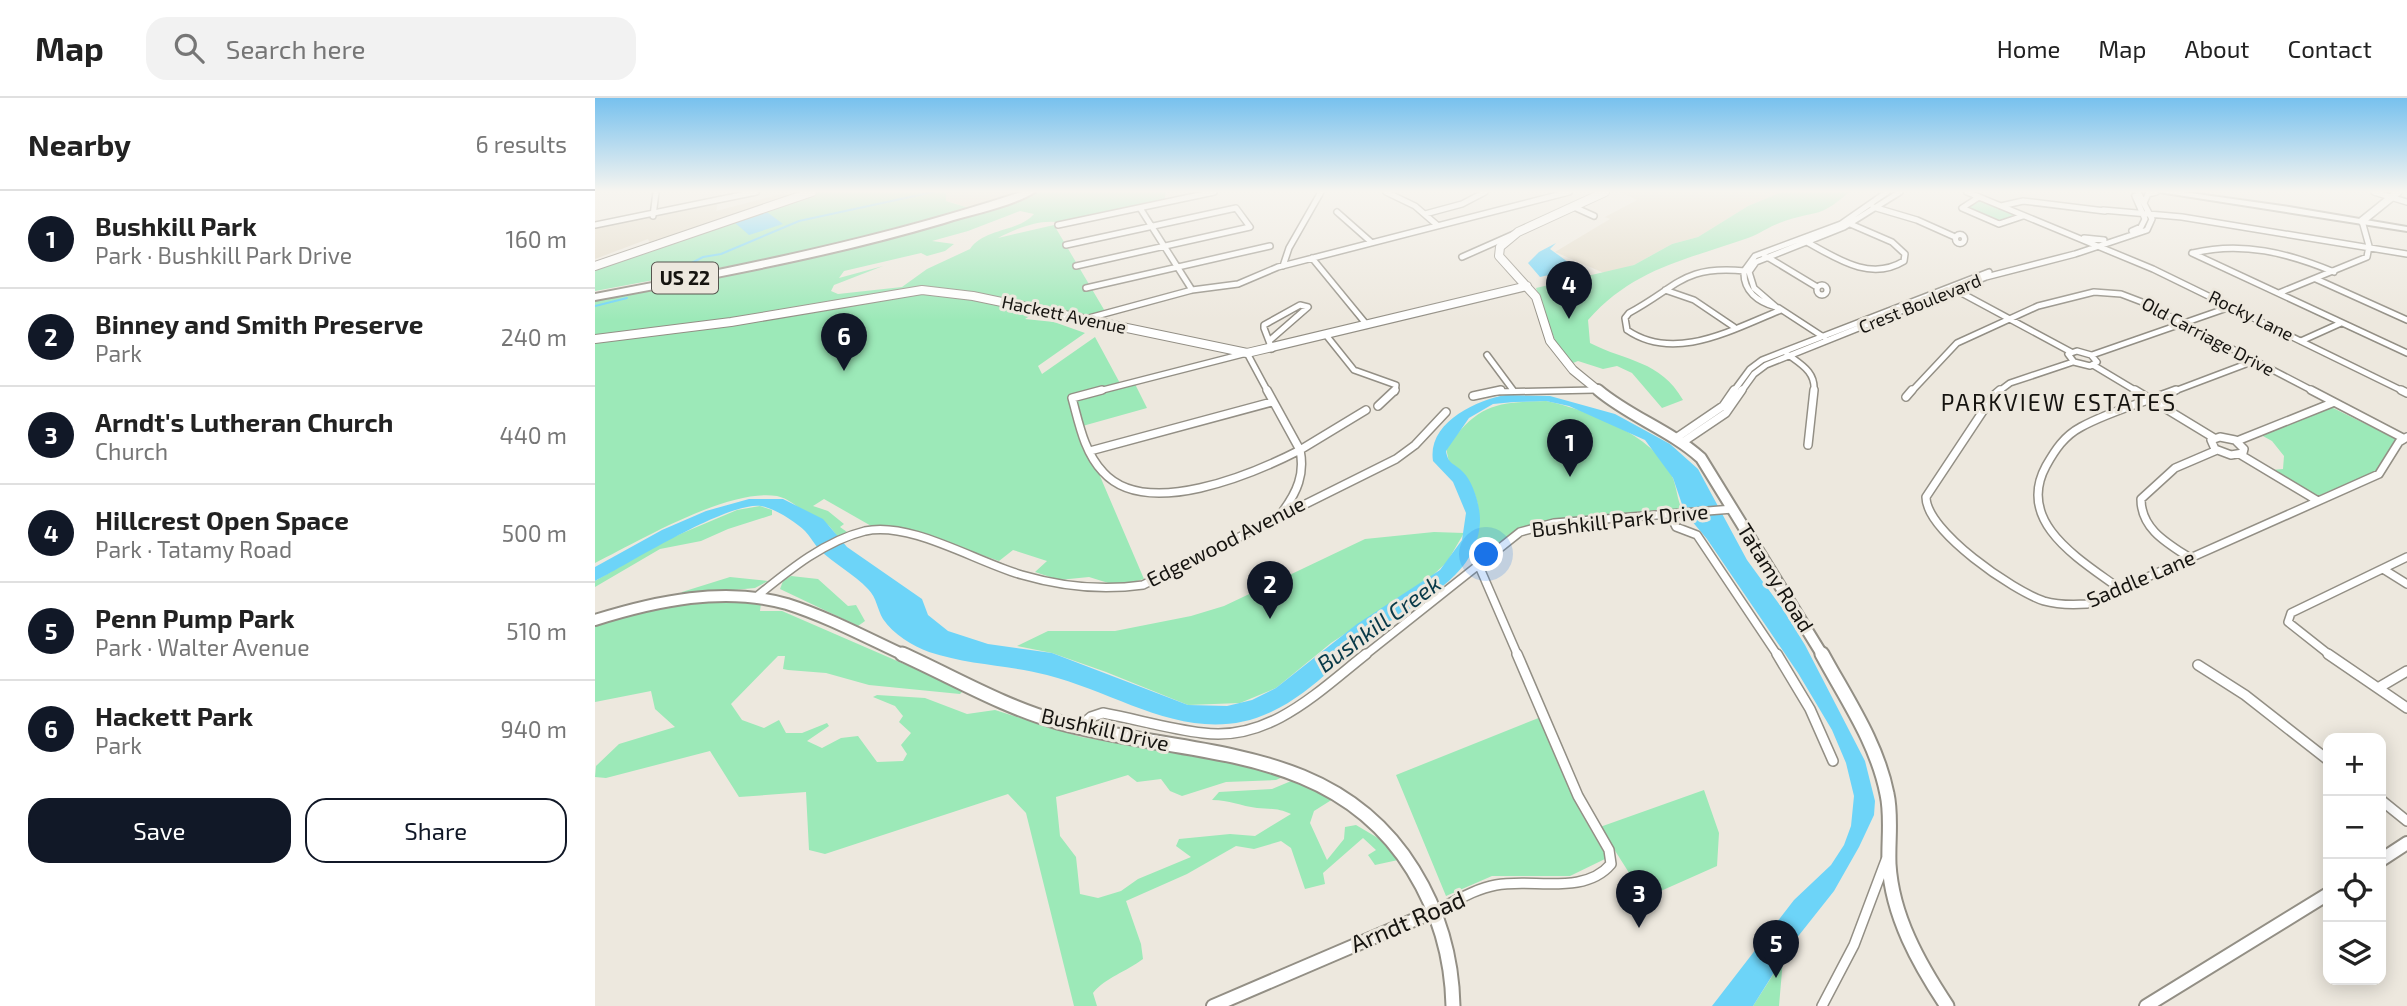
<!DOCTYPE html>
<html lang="en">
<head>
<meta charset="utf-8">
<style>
  :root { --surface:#fff; --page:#f2f2f2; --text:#222; --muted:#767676; --line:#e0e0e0; --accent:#111827 }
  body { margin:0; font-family:"Exo 2",sans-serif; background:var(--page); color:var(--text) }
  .controls { position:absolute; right:21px; bottom:21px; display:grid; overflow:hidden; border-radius:14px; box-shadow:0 4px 18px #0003 }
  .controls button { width:63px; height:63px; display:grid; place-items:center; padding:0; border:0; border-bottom:2px solid var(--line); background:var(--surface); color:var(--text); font:35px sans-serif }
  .you { position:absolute; left:892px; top:457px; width:24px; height:24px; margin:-18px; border:5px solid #fff; border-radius:50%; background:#1a73e8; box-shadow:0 0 0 10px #1a73e833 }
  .badge { display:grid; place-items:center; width:46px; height:46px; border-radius:50%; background:var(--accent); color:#fff; font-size:23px; font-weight:700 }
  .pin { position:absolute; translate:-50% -58px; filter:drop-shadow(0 2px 4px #0008) }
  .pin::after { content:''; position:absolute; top:37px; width:24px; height:21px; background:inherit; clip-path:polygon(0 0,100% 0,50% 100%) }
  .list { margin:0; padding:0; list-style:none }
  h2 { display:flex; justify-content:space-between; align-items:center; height:91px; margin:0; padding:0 28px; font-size:30px }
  h2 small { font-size:23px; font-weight:400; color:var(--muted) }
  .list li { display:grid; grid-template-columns:46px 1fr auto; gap:21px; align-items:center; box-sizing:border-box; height:98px; padding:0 28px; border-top:2px solid var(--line) }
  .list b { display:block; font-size:26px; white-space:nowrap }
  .list p { margin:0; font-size:23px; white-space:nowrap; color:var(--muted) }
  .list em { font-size:23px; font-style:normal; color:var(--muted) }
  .actions { display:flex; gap:14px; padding:21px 28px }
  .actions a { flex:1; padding:16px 0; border:2px solid var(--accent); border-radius:21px; text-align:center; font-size:24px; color:var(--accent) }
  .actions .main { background:var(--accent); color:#fff }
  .icon { flex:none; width:38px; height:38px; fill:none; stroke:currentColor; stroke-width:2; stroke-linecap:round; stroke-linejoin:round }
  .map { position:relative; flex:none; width:1812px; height:908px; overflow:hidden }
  header { display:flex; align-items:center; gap:42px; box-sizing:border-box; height:98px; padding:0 35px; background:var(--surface); border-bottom:2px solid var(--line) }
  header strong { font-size:33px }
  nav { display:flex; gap:38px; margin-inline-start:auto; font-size:24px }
  .search { width:490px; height:63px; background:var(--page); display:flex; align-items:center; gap:18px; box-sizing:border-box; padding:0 24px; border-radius:21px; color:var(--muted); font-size:26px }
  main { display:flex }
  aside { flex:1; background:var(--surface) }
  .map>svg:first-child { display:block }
  .built { fill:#e3dbc9 }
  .green { fill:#9ce9b8; fill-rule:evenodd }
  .water { fill:#6dd4f8 }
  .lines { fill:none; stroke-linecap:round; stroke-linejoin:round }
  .stream { stroke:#6dd4f8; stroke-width:2 }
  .minor-far2-casing { stroke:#938f85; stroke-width:8 }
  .minor-far1-casing { stroke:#938f85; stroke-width:10 }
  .minor-casing { stroke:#938f85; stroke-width:12 }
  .tertiary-far1-casing { stroke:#938f85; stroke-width:10 }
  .tertiary-casing { stroke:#938f85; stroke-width:16 }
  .secondary-far2-casing { stroke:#938f85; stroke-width:10 }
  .secondary-far1-casing { stroke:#938f85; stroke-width:14 }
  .secondary-casing { stroke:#938f85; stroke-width:17 }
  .trunk-casing { stroke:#938f85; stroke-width:4 }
  .motorway-casing { stroke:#938f85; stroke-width:4 }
  .minor-far2 { stroke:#fff; stroke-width:5 }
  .minor-far1 { stroke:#fff; stroke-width:7 }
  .minor { stroke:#fff; stroke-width:9 }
  .tertiary-far1 { stroke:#fff; stroke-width:7 }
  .tertiary { stroke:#fff; stroke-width:12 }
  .secondary-far2 { stroke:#fff; stroke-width:8 }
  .secondary-far1 { stroke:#fff; stroke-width:10 }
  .secondary { stroke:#fff; stroke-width:13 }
  .trunk { fill:#fff; fill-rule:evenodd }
  .motorway { fill:#fff; fill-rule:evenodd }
  .labels { text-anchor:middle; stroke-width:6; stroke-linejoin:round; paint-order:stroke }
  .far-street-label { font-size:18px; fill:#161410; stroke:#ede8de }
  .shield { fill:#ede8de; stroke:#56544e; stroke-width:2 }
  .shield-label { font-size:19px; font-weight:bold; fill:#161410 }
  .street-label { font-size:21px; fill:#161410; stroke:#ede8de }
  .neighbourhood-label { font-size:23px; letter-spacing:2px; fill:#161410; stroke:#ede8de }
  .water-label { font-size:23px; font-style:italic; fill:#083948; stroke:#ede8de }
  .near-street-label { font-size:24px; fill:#161410; stroke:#ede8de }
</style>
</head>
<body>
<header>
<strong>Map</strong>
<div class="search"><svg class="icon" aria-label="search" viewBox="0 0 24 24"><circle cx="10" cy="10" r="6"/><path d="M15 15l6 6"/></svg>Search here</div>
<nav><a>Home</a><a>Map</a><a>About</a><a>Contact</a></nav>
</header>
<main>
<aside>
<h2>Nearby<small>6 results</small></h2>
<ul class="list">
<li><span class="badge">1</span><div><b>Bushkill Park</b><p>Park · Bushkill Park Drive</p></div><em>160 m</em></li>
<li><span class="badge">2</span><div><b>Binney and Smith Preserve</b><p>Park</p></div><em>240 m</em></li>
<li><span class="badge">3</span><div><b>Arndt's Lutheran Church</b><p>Church</p></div><em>440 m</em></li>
<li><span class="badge">4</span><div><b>Hillcrest Open Space</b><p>Park · Tatamy Road</p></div><em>500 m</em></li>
<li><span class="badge">5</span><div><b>Penn Pump Park</b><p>Park · Walter Avenue</p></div><em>510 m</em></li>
<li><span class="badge">6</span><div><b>Hackett Park</b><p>Park</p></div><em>940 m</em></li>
</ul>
<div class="actions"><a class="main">Save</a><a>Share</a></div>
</aside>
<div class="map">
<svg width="1812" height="908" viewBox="0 0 1812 908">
  <rect width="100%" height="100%" fill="#ede8de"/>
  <!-- built -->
  <path class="built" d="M351 94H420L374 110 349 102Z
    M1025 94H1187L1153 108 1103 139 1077 146 1039 167 1020 173 1009 175 960 154 1015 121 1010 119 1042 102Z
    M190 95 194 99 56 147 53 141 0 161V128L123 104 121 113Z"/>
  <!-- green -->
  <path class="green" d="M221 94H351V103L374 110 204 155 0 193V169Z
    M443 94H571L569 103 466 125C447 120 422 130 403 140L459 127 511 215 489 222 441 214 430 221 459 224 490 235 443 268 447 276 500 239 527 289 540 286 552 310 484 329 549 481 523 488 494 479 464 482 440 474 452 463 418 452 404 463 306 429H278L229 401 218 408 233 413 249 426 245 429 252 434 243 440C233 423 226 422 210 414 200 408 195 401 182 398 133 390 44 443 0 465V243L140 221 0 239V202C150 174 300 148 443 94ZM425 113 439 116C424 134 389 130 375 151L332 171 307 189 243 196 236 193 239 187 288 168 244 180 249 173 326 155 332 158 350 153 359 146 337 143 373 133Z
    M1187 94H1254C1223 122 1219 112 1187 124 1175 128 1164 136 1153 140 1091 162 1039 170 993 222L995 245C1032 264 1065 262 1088 302L1067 310 1037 275 1022 268 1008 271 983 263 978 265 962 248 941 190 1039 167 1077 146 1103 139 1153 108Z
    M1386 102 1421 117 1422 118 1404 124 1369 108Z
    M951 303C993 312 1058 336 1077 378 1082 389 1082 403 1088 413L922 433 894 456 878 454C889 417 886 387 854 364L851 350C883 307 898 304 951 303Z
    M1734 308 1801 341 1780 374 1723 398 1677 372 1688 371 1689 358 1677 343 1666 337Z
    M165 408 177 412V417L133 431 106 443 65 451 0 489V483L71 442 142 412Z
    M839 434 869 435 852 464 836 479 736 545 681 590 645 605 593 607 511 574 457 555 422 548 453 533H520L596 518 629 508 770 441Z
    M196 478 223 481 253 508 261 507 270 523 263 528 185 491 188 483Z
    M135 479 173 483 160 490 86 497 87 494Z
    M141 503 166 505 165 513H187L369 592 365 596 274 587 231 575 193 572 188 571 190 558H183L136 606 147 622 169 630 184 622 191 635H207L232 625 234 628 212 643 227 650 246 640 263 638 282 664 308 663 312 656 306 647 316 635 304 624 308 618 300 608 278 599 282 597 330 600 372 616 400 612 486 639 688 674 690 678 681 682 631 684 587 698 575 693 566 681 542 684 533 677 461 699 465 738 481 759 485 796 503 800 526 793 543 781 596 759 581 748 584 741 635 736 660 738 696 716C684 710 675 711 662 710 646 708 634 702 617 702L624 694 677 691 701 681 738 701 719 713 715 725 732 762 749 741 750 729 761 727 788 743 803 762 780 767 773 757 781 752 768 740 728 775 730 786 710 791 696 750 686 743 659 751 641 748 592 776 531 803 546 846 548 861C531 874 511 879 498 895L502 908H479L431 715 413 696 230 756 214 752 211 694 144 699 115 653 11 680 0 679 1 668 24 646 80 629 60 611 56 593 0 604V527C46 512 92 505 141 503Z
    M946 619 985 713 1012 760 975 778H897L851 798 801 677Z
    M1109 692 1124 735 1122 768 1050 800 1005 729Z
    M1188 861 1184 908H1158Z"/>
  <!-- water -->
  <path class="water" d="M172 114 188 126 154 137 139 124Z
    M961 145 955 151 973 164 971 173 945 179 933 165 944 154Z
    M911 297 955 298 1020 316 1075 346 1103 371 1152 462 1187 510 1210 547 1270 663 1280 703 1279 717 1264 749 1239 793 1197 846 1158 908H1117L1199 802 1236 767 1249 747 1256 728 1259 698 1251 665 1237 632 1203 575 1112 441 1090 415 1078 380 1050 342 974 308 951 303 919 304 898 306 874 320 851 353C853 367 860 365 868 374 878 384 885 407 885 422 884 474 833 499 794 524 753 550 722 593 676 614 598 651 527 596 452 577 413 567 373 567 334 554 318 548 298 536 288 521 282 511 282 500 273 491 259 476 239 466 224 451 219 446 215 438 210 433 201 424 179 410 166 408 133 403 32 467 0 483V469L67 432 111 413 154 401H188L228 421 252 449 327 501 333 517 353 533 393 546 457 555 593 607 632 608 657 602 681 590 762 526 845 472 867 442 871 415 858 384 838 363C832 325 881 302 911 297Z"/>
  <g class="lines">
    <!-- stream -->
    <path class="stream" d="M65 182 108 159 126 156 204 123 338 94
      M0 208 32 200"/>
    <!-- minor-far2 casing -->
    <g class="minor-far2-casing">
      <path id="minor-far2" d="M791 94 820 108 842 127
        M1292 94 1246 126 1160 158 1149 173C1148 193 1163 204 1181 209L1159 190 1154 174 1161 164 1249 129 1305 94
        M1372 94 1558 171 1810 294
        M1779 94 1812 104
        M1384 99 1367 110 1404 126 1428 118
        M1549 105 1553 96 1561 94
        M1406 108 1428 103 1510 113
        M979 109 999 118
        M1278 109 1322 122 1360 139
        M545 110 597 192
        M1508 112 1587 119 1812 156
        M742 114 776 144
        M830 116 867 106 890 94
        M58 118 61 94
        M0 127 161 94
        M463 127 619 94
        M1537 133 1546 129 1550 121 1540 98
        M1360.5 141a4.5 4.5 0 1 1 9 0a4.5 4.5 0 1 1-9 0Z
        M1489 140 1509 142
        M1210 143C1241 160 1275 184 1309 163L1310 156 1297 144 1253 125
        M471 147 641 110 655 129 481 168
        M1597 155 1812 255
        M1598 155C1647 143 1693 155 1739 174
        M1169 157 1222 189
        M867 159 919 136
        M717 160 772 227
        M688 168 694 150 726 94
        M1150 173C1088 167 1084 188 1034 215L1030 220 1032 232C1080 265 1138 231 1186 212
        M1721 181 1812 222
        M1222 192a5 5 0 1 1 10 0a5 5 0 1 1-10 0Z
        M491 190 675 148
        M1359 191 1476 254
        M1070 192 1099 202 1139 229
        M1684 195 1772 159 1774 148 1767 123
        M1184 210 1230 240
        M490 221 597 192 643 186 683 169 974 94
        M731 237 759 272 801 287 800 294
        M674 243 713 209 705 207 669 227V230L677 251
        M1706 243 1746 225
        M1482 253 1496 257 1502 264 1495 268 1479 264 1473 256Z
        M1192 256C1207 267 1221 274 1219 294
        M892 257 918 292
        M1497 257 1635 209
        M1498 267 1543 294
        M500 294 652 255 673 294
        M897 294 1000 292
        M1138 294 1155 271 1167 262 1394 174
        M1146 294 1159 276 1171 267 1391 179 1480 156 1552 132 1557 121 1543 94
        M1316 294 1362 245 1443 208 1499 194 1526 196 1547 204 1720 294
        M1403 294 1415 285 1478 264
        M1577 294 1659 263"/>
    </g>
    <!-- minor-far1 casing -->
    <g class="minor-far1-casing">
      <path id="minor-far1" d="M507 292 477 300C484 325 489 354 508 374 551 422 658 376 705 352
        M672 292 705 352
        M1405 292 1398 298 1331 399C1331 433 1418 493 1449 503 1463 507 1477 507 1492 506L1784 376 1804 344 1812 339
        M1540 292 1619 340
        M1716 292 1808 340
        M1806 292 1812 295
        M878 298 906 292
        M1311 299 1317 292
        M783 308 800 292
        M1625 339 1640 342 1649 351 1648 355 1636 357 1620 351 1616 342Z
        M1081 340 1128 308 1139 292
        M1642 343 1737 305
        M1088 344 1131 315 1147 292
        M1213 347 1219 292
        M705 352 771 312
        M495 353 677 304
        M1646 357 1723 403
        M688 413C702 394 710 376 705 352
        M1075 417 1081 429 1102 437 1183 558
        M1595 460C1572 445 1546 431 1546 401L1580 370 1622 352
        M884 468 923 558
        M1788 471 1812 486
        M1525 491C1486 462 1420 425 1451 368 1460 352 1469 338 1486 329 1515 313 1550 304 1581 292
        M161 499C193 473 229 443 270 433 316 423 381 464 427 477 468 489 506 493 548 487L801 361 820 347 851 314
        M769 558 925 434 959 425 1138 411
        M1736 558 1693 524 1696 515 1812 459"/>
    </g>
    <!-- minor casing -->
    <g class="minor-casing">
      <path id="minor" d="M1182 556 1215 611 1238 663
        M1733 556 1812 610
        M1603 567 1650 597 1733 662
        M1783 590 1812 573
        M483 630 496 619 508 615C541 621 574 631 608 635 674 644 723 594 771 556
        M1786 702 1812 723
        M840 813C859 804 879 791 901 787 937 780 989 798 1016 766L1014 752 983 698 922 556
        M1227 908 1259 847 1291 762"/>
    </g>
    <!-- tertiary-far1 casing -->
    <g class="tertiary-far1-casing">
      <path id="tertiary-far1" d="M1767 123 1803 94"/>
    </g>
    <!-- tertiary casing -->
    <g class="tertiary-casing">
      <path id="tertiary" d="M1786 762 1812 745
        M618 908 840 813
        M1551 908 1733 796"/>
    </g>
    <!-- secondary-far2 casing -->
    <g class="secondary-far2-casing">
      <path id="secondary-far2" d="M0 168 217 94
        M0 241 136 224 327 192 378 198 652 255 932 188
        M1005 294 978 272 955 243 941 199 904 158 905 149 923 134 1010 94"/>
    </g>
    <!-- secondary-far1 casing -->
    <g class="secondary-far1-casing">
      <path id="secondary-far1" d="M1003 292C1035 319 1075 332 1106 360L1228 558
        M0 522C61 503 129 488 192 506 233 519 272 540 311 558"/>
    </g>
    <!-- secondary casing -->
    <g class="secondary-casing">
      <path id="secondary" d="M307 556C358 579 409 609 463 624 592 660 739 643 818 772 844 814 857 859 858 908
        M1227 556C1252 602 1282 645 1292 696 1297 718 1293 743 1294 766 1297 818 1324 866 1352 908"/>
    </g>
    <!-- trunk casing -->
    <g class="trunk-casing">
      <path id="trunk" d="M1564 94H1588L1694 109 1812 129V133Z"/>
    </g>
    <!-- motorway casing -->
    <g class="motorway-casing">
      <path id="motorway" d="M426 94H440C416 109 377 116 349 125 235 159 117 180 0 202V196C144 169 287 140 426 94Z"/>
    </g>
    <!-- minor-far2 -->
    <use href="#minor-far2" class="minor-far2"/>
    <!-- minor-far1 -->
    <use href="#minor-far1" class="minor-far1"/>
    <!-- minor -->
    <use href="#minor" class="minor"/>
    <!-- tertiary-far1 -->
    <use href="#tertiary-far1" class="tertiary-far1"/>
    <!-- tertiary -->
    <use href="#tertiary" class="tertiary"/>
    <!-- secondary-far2 -->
    <use href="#secondary-far2" class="secondary-far2"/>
    <!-- secondary-far1 -->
    <use href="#secondary-far1" class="secondary-far1"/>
    <!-- secondary -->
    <use href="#secondary" class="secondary"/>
    <!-- trunk -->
    <use href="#trunk" class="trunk"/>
    <!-- motorway -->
    <use href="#motorway" class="motorway"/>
  </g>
  <!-- sky -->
  <linearGradient id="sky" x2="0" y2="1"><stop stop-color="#77c1ee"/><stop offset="0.42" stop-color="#f7f5f0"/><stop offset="1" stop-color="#f7f5f0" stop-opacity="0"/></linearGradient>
  <rect width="1812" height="222" fill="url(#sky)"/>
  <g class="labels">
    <!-- far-street labels -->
    <g class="far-street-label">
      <text transform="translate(1325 206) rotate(-22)" y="6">Crest Boulevard</text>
      <text transform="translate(469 217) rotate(12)" y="6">Hackett Avenue</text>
      <text transform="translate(1656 218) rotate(26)" y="6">Rocky Lane</text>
      <text transform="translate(1613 239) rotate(28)" y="6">Old Carriage Drive</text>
    </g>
    <!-- shield labels -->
    <rect class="shield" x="57" y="164.5" width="66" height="31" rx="5"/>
    <g class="shield-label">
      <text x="90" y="187">US 22</text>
    </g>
    <!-- street labels -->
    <g class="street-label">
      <text transform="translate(1025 423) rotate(-6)" y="7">Bushkill Park Drive</text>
      <text transform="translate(631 444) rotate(-27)" y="7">Edgewood Avenue</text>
      <text transform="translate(1180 480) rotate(58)" y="7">Tatamy Road</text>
      <text transform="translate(1546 481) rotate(-23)" y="7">Saddle Lane</text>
      <text transform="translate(510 632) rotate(13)" y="7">Bushkill Drive</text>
    </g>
    <!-- neighbourhood labels -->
    <g class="neighbourhood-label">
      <text x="1464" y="313">PARKVIEW ESTATES</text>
    </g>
    <!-- water labels -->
    <g class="water-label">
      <text transform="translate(784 526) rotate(-36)" y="8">Bushkill Creek</text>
    </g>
    <!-- near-street labels -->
    <g class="near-street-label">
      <text transform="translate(813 824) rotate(-23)" y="8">Arndt Road</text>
    </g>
  </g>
</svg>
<div class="controls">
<button>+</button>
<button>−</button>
<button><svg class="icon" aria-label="locate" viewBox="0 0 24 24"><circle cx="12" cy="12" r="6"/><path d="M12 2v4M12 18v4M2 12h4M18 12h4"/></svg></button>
<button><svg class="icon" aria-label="layers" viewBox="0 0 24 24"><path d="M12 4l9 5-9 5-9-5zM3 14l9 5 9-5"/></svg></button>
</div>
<div class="you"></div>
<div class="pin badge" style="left:975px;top:379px">1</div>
<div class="pin badge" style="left:675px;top:521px">2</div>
<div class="pin badge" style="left:1044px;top:830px">3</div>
<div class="pin badge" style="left:974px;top:221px">4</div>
<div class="pin badge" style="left:1181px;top:880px">5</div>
<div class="pin badge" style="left:249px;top:273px">6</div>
</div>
</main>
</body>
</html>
